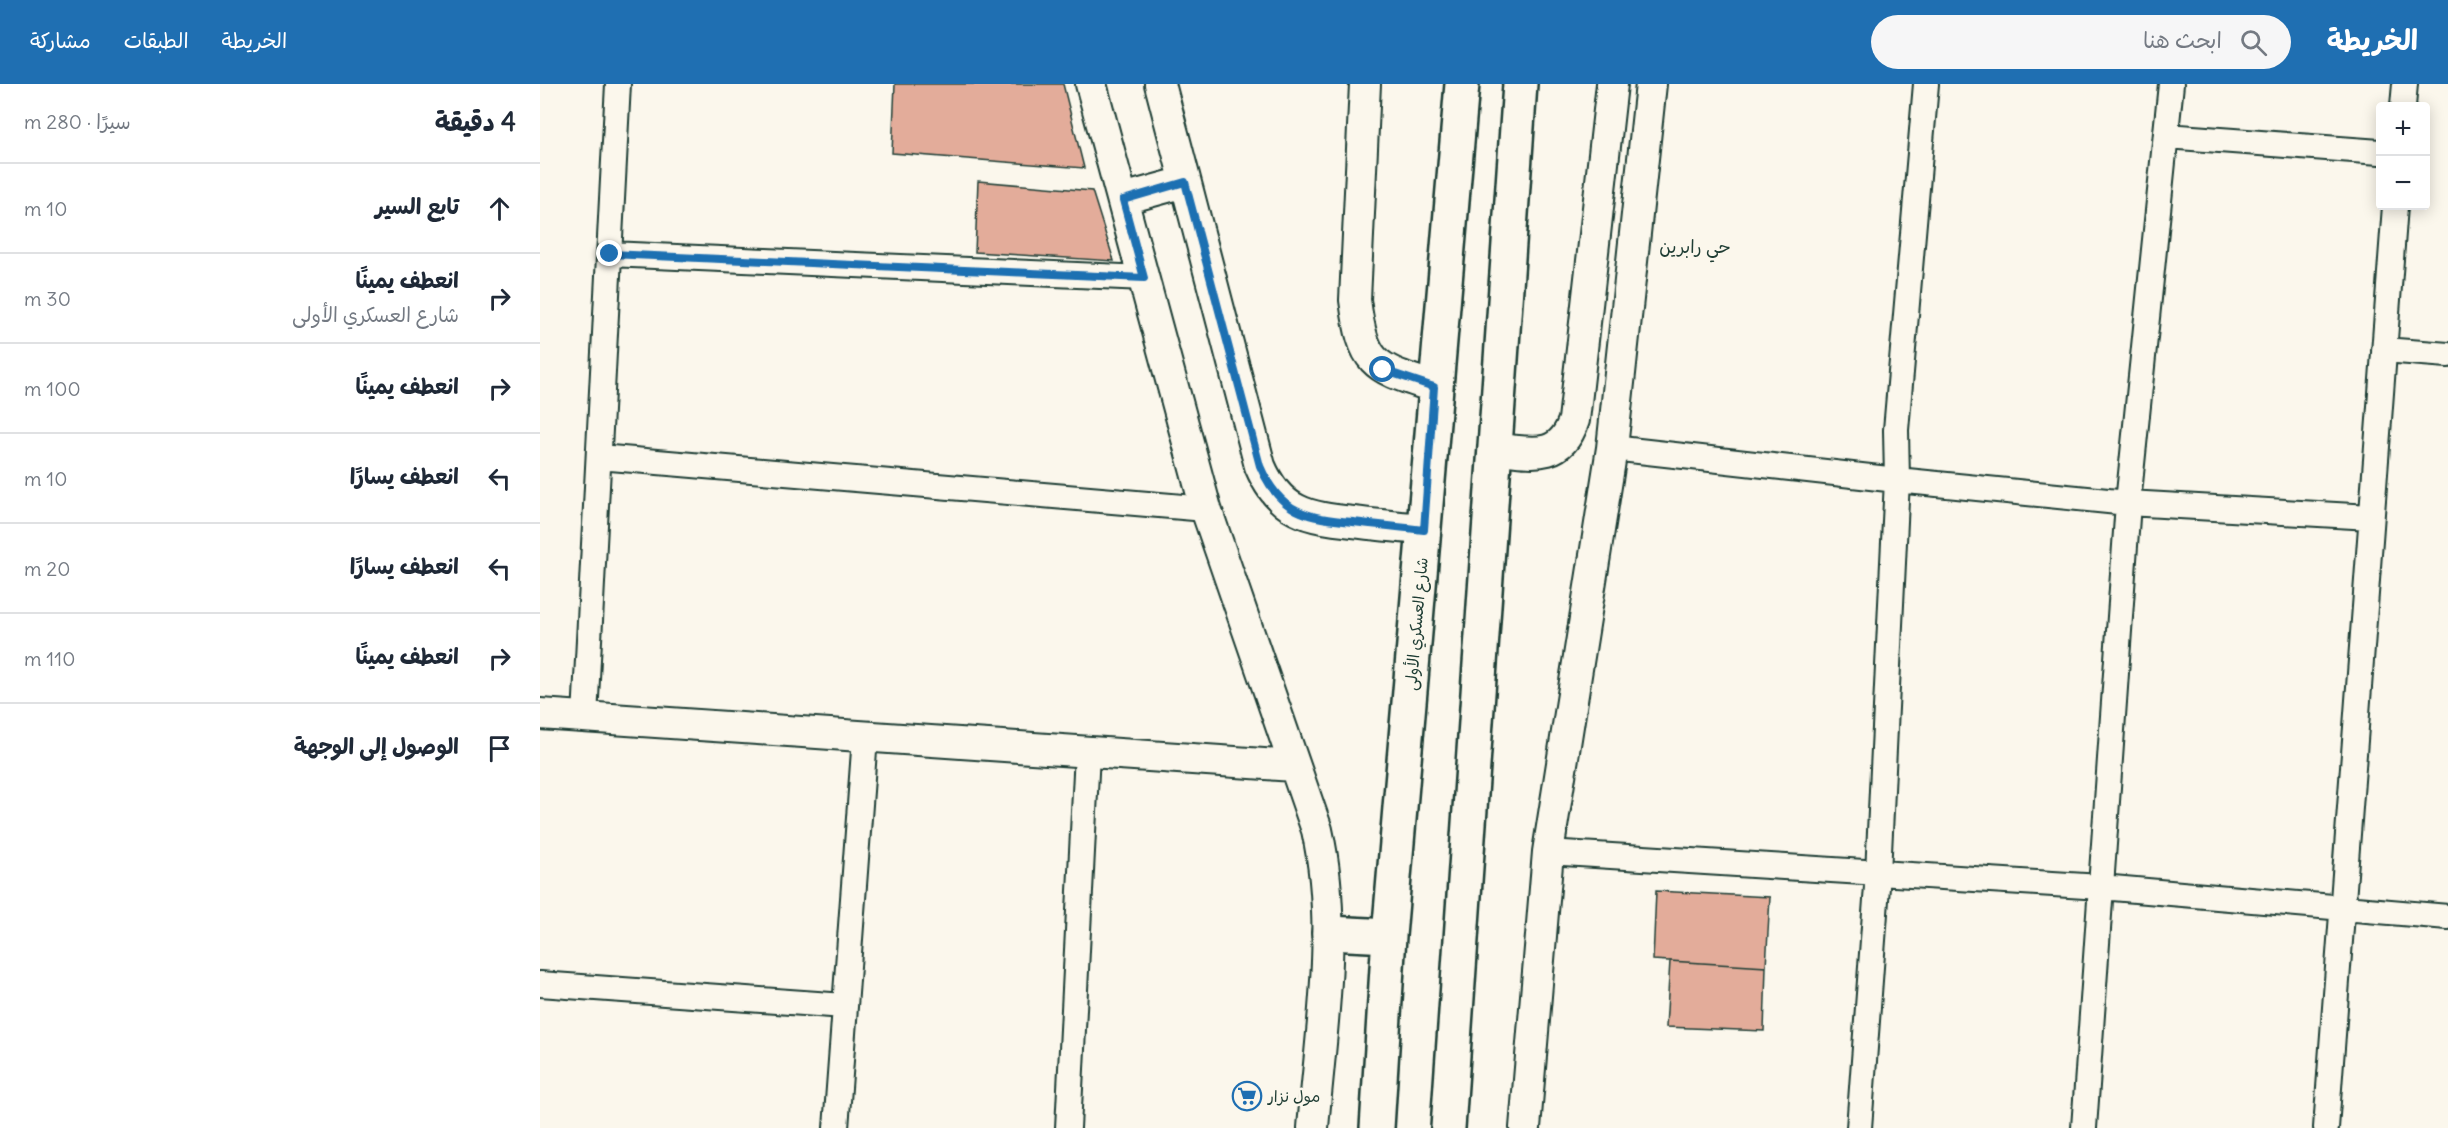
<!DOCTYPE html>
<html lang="ar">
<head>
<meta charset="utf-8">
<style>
  :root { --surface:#fff; --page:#f6f6f7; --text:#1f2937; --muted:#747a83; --line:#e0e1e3; --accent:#1f6fb2 }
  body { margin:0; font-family:Delius,"Playpen Sans Arabic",sans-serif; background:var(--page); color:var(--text); direction:rtl }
  .controls { position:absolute; right:18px; top:18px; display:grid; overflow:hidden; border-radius:6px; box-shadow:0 3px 15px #0003 }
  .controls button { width:54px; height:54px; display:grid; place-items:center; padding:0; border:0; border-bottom:2px solid var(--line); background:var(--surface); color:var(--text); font:30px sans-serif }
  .stop { position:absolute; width:18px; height:18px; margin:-14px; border:4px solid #1f6fb2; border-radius:50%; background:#fff }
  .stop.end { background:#1f6fb2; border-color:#fff; box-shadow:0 2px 6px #0008 }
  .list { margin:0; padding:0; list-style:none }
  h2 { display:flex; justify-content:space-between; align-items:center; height:78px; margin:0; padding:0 24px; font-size:26px }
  h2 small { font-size:20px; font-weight:400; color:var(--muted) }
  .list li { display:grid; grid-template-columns:39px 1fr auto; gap:18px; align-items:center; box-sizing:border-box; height:90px; padding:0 24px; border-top:2px solid var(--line) }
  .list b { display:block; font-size:22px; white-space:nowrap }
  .list p { margin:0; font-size:20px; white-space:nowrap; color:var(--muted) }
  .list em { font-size:20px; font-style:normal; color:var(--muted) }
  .icon { flex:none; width:33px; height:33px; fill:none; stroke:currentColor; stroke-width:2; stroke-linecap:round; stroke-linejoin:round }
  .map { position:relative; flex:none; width:1908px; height:1044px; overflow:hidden; direction:ltr }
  header { display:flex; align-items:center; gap:36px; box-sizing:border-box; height:84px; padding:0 30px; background:var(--accent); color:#fff }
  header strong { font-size:28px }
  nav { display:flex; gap:33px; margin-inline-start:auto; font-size:21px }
  .search { width:420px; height:54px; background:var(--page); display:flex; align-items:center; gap:15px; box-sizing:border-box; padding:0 21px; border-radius:33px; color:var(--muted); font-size:22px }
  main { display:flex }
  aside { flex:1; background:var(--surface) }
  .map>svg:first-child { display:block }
  .building { fill:#e3ac9a; stroke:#1f3d34; stroke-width:1.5 }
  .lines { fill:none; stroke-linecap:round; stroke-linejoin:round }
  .minor-casing { stroke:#1f3d34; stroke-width:28 }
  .tertiary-casing { stroke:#1f3d34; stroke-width:34 }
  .primary-casing { stroke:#1f3d34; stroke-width:38 }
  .minor { stroke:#fbf7ec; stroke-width:24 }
  .tertiary { stroke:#fbf7ec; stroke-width:30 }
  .primary { stroke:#fbf7ec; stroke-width:33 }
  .route { stroke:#1f6fb2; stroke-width:8 }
  .labels { text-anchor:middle; stroke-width:5; stroke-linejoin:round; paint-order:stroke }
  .street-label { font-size:16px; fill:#1f3d34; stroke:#fbf7ec }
  .poi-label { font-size:16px; fill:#1f3d34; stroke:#fbf7ec; text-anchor:start }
  .neighbourhood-label { font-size:18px; fill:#1f3d34; stroke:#fbf7ec }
</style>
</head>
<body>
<header>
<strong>الخريطة</strong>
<div class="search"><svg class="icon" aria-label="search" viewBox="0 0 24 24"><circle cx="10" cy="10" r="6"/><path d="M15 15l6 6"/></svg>ابحث هنا</div>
<nav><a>الخريطة</a><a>الطبقات</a><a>مشاركة</a></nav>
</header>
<main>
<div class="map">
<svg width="1908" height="1044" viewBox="0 0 1908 1044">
  <rect width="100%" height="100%" fill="#fbf7ec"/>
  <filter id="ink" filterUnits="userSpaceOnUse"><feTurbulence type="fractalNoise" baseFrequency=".0167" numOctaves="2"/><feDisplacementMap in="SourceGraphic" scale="12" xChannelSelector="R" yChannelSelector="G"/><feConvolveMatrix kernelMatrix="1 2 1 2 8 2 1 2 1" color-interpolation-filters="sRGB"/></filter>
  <g filter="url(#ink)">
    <!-- building -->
    <path class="building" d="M355 0H523L544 84 352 69Z
      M438 97 552 107 574 177 435 168Z
      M1116 807 1230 813 1226 883 1113 876Z
      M1130 877 1226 883 1224 947 1126 943Z"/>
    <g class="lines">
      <!-- minor casing -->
      <g class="minor-casing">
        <path id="minor" d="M1863 22 1865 0
          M1626 52 1840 68
          M70 170 605 194
          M1844 266 1908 271
          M1072 364 1357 396 1588 419 1831 433
          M59 373 666 425
          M45 633 78 0
          M1008 768 1561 803 1908 833
          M0 900 305 922
          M296 1044 325 653
          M528 1044 547 669
          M1319 1044 1338 789 1357 396 1356 346 1386 0
          M1544 1044 1588 419 1631 0
          M1786 1044 1855 122"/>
      </g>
      <!-- tertiary casing -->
      <g class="tertiary-casing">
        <path id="tertiary" d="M551 0 666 425 777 746C799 844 781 945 773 1044
          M620 0 720 382C740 429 767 433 813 438 837 441 860 443 884 445
          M825 0 815 216C824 283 834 283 894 303
          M583 115 645 98
          M954 364C990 368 1020 378 1034 336L1072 0
          M0 630 754 682
          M985 1044 1008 768 1072 364 1111 0"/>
      </g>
      <!-- primary casing -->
      <g class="primary-casing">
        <path id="primary" d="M789 849 849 852
          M837 1044 849 852 922 0
          M908 1044 980 0"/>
      </g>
      <!-- minor -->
      <use href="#minor" class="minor"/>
      <!-- tertiary -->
      <use href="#tertiary" class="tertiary"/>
      <!-- primary -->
      <use href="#primary" class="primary"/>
    </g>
  </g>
  <g class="lines" filter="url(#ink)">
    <!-- route -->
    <path class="route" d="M70 170 604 194 583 116 645 98 720 382C740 429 767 434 813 438 837 441 860 443 884 446L894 303 843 286"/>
  </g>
  <!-- icons -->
  <defs>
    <g id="supermarket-ring" transform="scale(1.5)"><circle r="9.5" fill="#fbf7ec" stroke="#1f6fb2" stroke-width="1.5"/><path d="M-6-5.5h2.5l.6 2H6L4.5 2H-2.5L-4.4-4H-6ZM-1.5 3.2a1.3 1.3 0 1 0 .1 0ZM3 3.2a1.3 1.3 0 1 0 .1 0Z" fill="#1f6fb2"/></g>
  </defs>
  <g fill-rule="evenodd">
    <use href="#supermarket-ring" x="707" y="1012"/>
  </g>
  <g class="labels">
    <!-- street labels -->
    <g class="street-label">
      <text transform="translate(876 540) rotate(-85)" y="6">شارع العسكري الأولى</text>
    </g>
    <!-- poi labels -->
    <g class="poi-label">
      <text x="728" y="1018">مول نزار</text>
    </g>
    <!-- neighbourhood labels -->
    <g class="neighbourhood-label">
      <text x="1155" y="169">حي رابرين</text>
    </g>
  </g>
</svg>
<div class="controls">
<button>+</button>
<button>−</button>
</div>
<div class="stop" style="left:843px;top:286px"></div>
<div class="stop end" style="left:70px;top:170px"></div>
</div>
<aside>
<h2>4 دقيقة<small>سيرًا · 280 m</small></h2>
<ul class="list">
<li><svg class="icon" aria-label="ahead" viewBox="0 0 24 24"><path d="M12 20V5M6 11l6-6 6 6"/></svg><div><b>تابع السير</b></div><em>10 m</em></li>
<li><svg class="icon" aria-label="right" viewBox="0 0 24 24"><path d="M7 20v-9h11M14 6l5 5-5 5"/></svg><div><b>انعطف يمينًا</b><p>شارع العسكري الأولى</p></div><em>30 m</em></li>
<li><svg class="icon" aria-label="right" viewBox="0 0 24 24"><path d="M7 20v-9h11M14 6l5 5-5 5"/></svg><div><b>انعطف يمينًا</b></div><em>100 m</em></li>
<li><svg class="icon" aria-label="left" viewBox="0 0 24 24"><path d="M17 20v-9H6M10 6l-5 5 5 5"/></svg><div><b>انعطف يسارًا</b></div><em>10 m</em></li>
<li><svg class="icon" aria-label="left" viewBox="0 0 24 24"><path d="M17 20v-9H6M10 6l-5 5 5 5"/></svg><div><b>انعطف يسارًا</b></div><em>20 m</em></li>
<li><svg class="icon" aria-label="right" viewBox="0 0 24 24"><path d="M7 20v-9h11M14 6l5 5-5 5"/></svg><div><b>انعطف يمينًا</b></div><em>110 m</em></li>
<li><svg class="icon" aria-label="arrive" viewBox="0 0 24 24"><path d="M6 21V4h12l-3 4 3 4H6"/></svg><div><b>الوصول إلى الوجهة</b></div></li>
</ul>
</aside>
</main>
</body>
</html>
